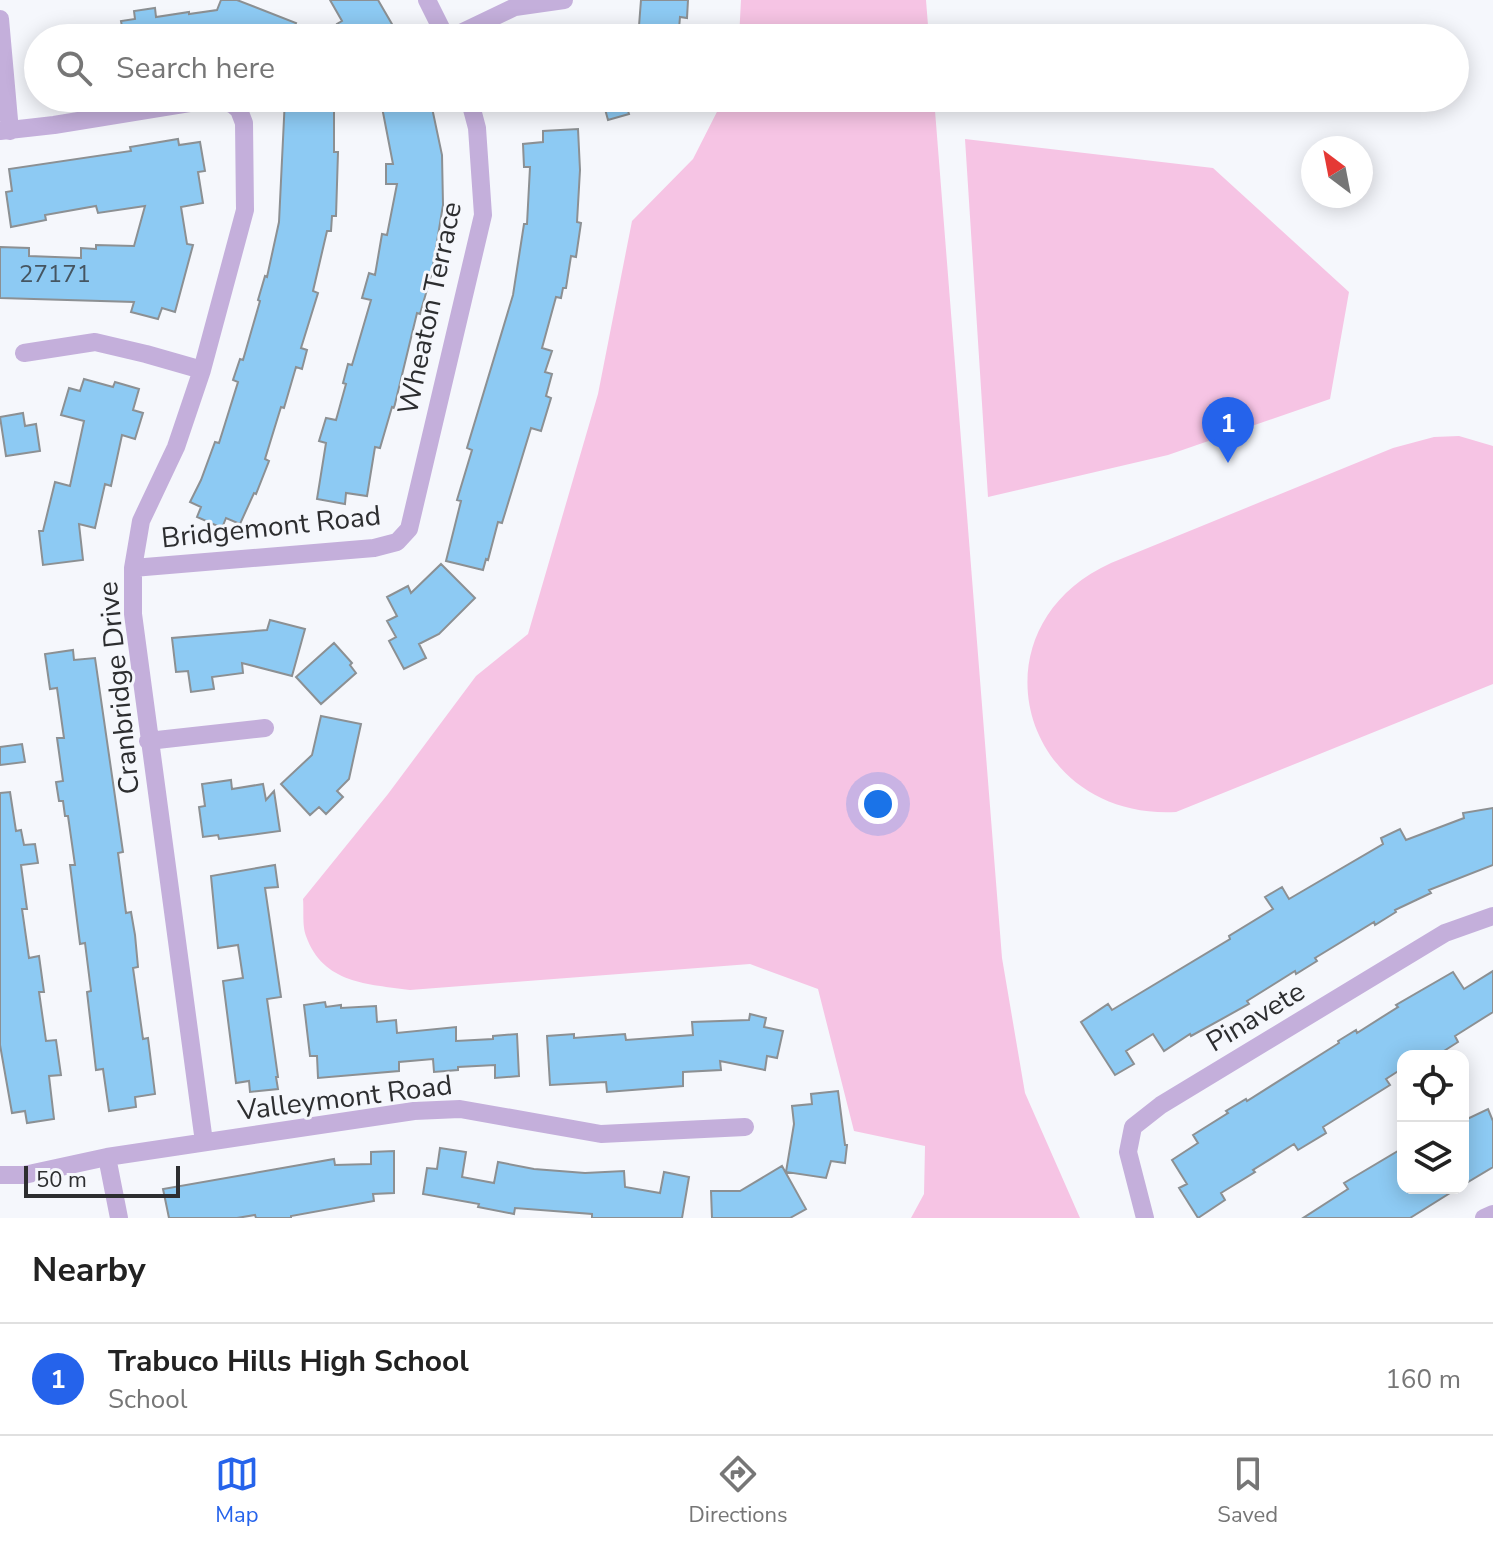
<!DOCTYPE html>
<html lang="en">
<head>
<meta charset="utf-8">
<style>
  :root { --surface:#fff; --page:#f6f6f6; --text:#222; --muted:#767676; --line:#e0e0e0; --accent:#2563eb }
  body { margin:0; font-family:"Nunito Sans",sans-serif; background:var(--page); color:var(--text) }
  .controls { position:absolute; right:24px; bottom:24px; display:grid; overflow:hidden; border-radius:16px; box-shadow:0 4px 20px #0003 }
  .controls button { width:72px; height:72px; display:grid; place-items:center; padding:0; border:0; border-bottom:2px solid var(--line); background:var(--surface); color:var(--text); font:40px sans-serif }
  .compass { position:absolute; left:1301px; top:136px; width:72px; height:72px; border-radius:50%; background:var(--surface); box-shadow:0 4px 20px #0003; rotate:328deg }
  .scale { position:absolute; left:24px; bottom:20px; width:156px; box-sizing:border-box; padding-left:8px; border:4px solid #2d2e30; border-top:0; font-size:22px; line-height:28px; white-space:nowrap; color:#2d2e30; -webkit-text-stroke:6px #f5f7fc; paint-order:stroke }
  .you { position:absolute; left:878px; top:804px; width:28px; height:28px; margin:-20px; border:6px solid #fff; border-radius:50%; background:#1a73e8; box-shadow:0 0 0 12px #1a73e833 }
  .badge { display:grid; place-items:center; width:52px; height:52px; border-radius:50%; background:var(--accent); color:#fff; font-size:26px; font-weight:700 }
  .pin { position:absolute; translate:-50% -66px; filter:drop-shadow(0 2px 4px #0008) }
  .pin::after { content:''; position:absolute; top:42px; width:28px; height:24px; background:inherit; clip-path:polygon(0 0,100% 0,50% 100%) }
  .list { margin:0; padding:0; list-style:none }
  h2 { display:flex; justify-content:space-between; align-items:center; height:104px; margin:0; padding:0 32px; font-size:34px }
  h2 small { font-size:26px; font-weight:400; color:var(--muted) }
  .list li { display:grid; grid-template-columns:52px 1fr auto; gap:24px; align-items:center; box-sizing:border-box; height:112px; padding:0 32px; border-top:2px solid var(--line) }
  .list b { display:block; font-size:30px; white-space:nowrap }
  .list p { margin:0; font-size:26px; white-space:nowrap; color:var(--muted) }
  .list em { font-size:26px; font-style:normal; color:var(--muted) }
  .icon { flex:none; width:44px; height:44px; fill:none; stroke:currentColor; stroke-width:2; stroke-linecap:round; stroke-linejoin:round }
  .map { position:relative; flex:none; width:1493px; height:1218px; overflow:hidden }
  .search { position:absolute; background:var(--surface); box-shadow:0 4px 20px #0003; left:24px; right:24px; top:24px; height:88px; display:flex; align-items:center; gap:20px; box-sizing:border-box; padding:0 28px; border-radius:44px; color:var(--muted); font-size:30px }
  .sheet { height:216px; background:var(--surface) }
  nav { display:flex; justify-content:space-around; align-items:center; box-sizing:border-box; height:112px; border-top:2px solid var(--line); background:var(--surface); font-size:22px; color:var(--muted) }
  nav a { display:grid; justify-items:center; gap:4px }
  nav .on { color:var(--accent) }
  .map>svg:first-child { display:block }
  .green { fill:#f6c4e4 }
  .building { fill:#8dcaf3; stroke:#8c9093; stroke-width:2 }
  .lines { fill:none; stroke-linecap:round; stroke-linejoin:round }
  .street { stroke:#c4afdb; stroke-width:18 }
  .labels { text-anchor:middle; stroke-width:6; stroke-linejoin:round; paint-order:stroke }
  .number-label { font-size:24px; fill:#455561 }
  .street-label { font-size:28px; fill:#2d2e30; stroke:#f5f7fc }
</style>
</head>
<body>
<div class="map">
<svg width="1493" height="1218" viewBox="0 0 1493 1218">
  <rect width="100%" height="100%" fill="#f5f7fc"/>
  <!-- green -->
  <path class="green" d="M741 0H926L929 38H739Z
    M724 98H934L1002 958 1025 1093 1080 1218H911L924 1194 925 1146 854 1131 818 989 750 964 410 990C368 984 323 984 306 936 302 926 304 910 303 899L388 794 476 676 528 634 598 394 632 221 693 159Z
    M965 139 1213 168 1349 292 1330 399 1168 455 988 497Z
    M1459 436 1493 446V684L1176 812C1021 820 968 628 1111 563L1393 448 1434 437Z"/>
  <!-- building -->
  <path class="building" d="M221 0H237L296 23 290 38H124L121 21 135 19 134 11 155 8 156 17 189 12V14L217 10Z
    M330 0H378L396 31 385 38H344L337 24 342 21Z
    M641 0H688L687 18 680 17 679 29 639 26Z
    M285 98H334V152H338L336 216H332L331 231H327L313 291 318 293 301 348 307 350 302 369 296 367 284 408 281 407 265 459 269 461 256 494 254 493 240 524 226 518 222 528 197 517 201 507 190 502 201 480 215 442 219 443 238 382 233 380 240 359 243 360 260 301 258 300 265 276 267 277 279 222Z
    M408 98 409 107 431 103 442 155 443 205 432 272 420 314 417 313 394 408 392 407 380 448 375 447 367 496 346 493 345 504 317 499 326 443 319 441 326 418 336 420 346 384 343 383 348 364 352 365 371 300 362 298 369 273 375 275 382 234 387 235 397 184H386V164H393L381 102Z
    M602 98H624L629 114 608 120Z
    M578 129 580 170 577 222 581 223 576 257 571 256 566 288H563L561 298 556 297 542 348 552 351 545 372 552 374 546 396 551 398 541 431 531 428 502 523 498 522 488 560 486 559 483 570 446 561 461 501 457 500 472 450 467 448 513 295 524 224H527L530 167H524L523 144 543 142V131Z
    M178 139 179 145 200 142 205 171 198 172 203 203 181 207 187 244 193 245 175 312 162 308 158 319 131 312 134 302 0 298V247L29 248V256L81 258V248L96 249V245L134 246 145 206 98 213 96 206 45 215 46 220 11 227 6 192 12 191 9 169 131 151 130 147Z
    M84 379 113 387 115 382 139 389 133 410 143 413 135 439 122 435 111 486 105 484 95 528 79 524 83 560 43 565 39 531H43L55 482 70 486 84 421 61 415 69 388 80 391Z
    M23 413 25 426 36 424 40 451 6 456 0 417Z
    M441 564 475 598 439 634 419 644 426 658 404 669 389 641 396 637 387 621 397 616 387 597 408 586 411 593Z
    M270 620 305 629 292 676 242 663 243 673 212 677 214 689 191 692 188 671 176 672 172 638 267 630Z
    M334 643 352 663 350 665 356 673 321 704 296 677Z
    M73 650 74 660 95 658 123 852 118 853 126 913 131 912 135 935 138 967 133 968 143 1039 148 1038 155 1094 135 1097 136 1107 109 1111 103 1069 96 1070 87 992 91 991 85 943 80 944 70 865H75L68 816H65L63 801H59L56 782 63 781 57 738H64L57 688 50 689 45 654Z
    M321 716 361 724 349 779 337 791 343 797 326 814 319 807 310 815 281 784 312 755Z
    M22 744 25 762 0 765V747Z
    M231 780 232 789 263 784 266 800 274 791 280 831 219 839 218 835 203 837 199 807 205 806 202 784Z
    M10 792 16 831 21 830 24 845 35 844 38 863 21 865 27 909H22L29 958 39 956 44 992H39L46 1041 56 1040 61 1075 49 1076 54 1119 27 1123 25 1111 12 1113 0 1045V793Z
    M1493 808V865L1429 890 1431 893 1395 910 1396 912 1375 925 1374 922 1315 958 1317 961 1296 974 1295 971 1247 1001 1249 1004 1191 1036 1190 1034 1164 1051 1153 1034 1126 1051 1134 1064 1115 1075 1081 1022 1108 1004 1112 1010 1230 939 1229 936 1273 909 1265 897 1282 887 1289 899 1383 844 1381 838 1400 829 1406 840 1464 818 1463 813Z
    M275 865 278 887 265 888 281 997 267 999 278 1077H276L278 1089 250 1092 249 1081 236 1083 223 981 243 978 238 945 218 948 211 876Z
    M1493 971V1012L1455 1036 1458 1042 1436 1056H1403V1068L1386 1079 1390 1085 1323 1127 1326 1133 1298 1150 1294 1144 1253 1170 1255 1172 1221 1193 1225 1200 1198 1218 1179 1188 1187 1184 1172 1160 1198 1143 1193 1135 1228 1113 1226 1111 1246 1099 1247 1101 1339 1043 1338 1041 1356 1030 1357 1033 1398 1007 1396 1005 1453 972 1464 989Z
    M325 1002 326 1007 341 1005V1008L376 1006 377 1022 396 1020 397 1033 456 1027V1041L493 1039V1036L517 1034 519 1076 495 1078V1065L458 1067V1070L434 1072 433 1059 399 1062V1071L318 1078 317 1056H310L304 1005Z
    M750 1014 766 1018 764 1027 783 1031 777 1058 767 1056 765 1070 720 1061 721 1070 683 1072V1086L607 1092 606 1082 550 1085 547 1036 574 1034V1038L625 1034 626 1040 693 1035 692 1022 749 1020Z
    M838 1091 845 1145H847L845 1163 831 1161 826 1178 786 1172 794 1124 792 1106 812 1104 811 1094Z
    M1488 1109 1493 1121V1167L1463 1185V1121Z
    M440 1148 466 1152 462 1177 494 1183 498 1162 534 1169 585 1173 624 1171 625 1187 660 1193 664 1172 689 1177 682 1218H592V1214L515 1208 514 1214 478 1207 479 1204 423 1194 427 1168 437 1169Z
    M1403 1148V1188H1458L1410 1218H1303L1348 1189 1344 1183Z
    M394 1151V1193L373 1194 374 1201 291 1216V1218H256L255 1215 237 1218H169L163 1189 334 1159 335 1165 371 1164V1152Z
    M782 1166 806 1209 790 1218H712L711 1191H740Z"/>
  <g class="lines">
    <!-- street -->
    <path class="street" d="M427 0 446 38
      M0 19 10 131
      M450 38 515 7 564 0
      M0 131 54 125 214 99 232 104 239 110 244 123 245 210 202 370 176 447 141 521 133 568V614L204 1142
      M24 353 95 342 146 354 202 370
      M133 568 374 548 397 542 409 529 483 215 477 128 469 98
      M148 741 265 728
      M107 1157 119 1218
      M0 1175H24L107 1157 414 1111 460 1109 601 1134 745 1127
      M1145 1218 1128 1152 1133 1127 1161 1105 1445 933 1493 916
      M1484 1218 1493 1214"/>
  </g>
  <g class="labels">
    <!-- number labels -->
    <g class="number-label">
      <text x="55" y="282">27171</text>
    </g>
    <!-- street labels -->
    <g class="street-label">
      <text transform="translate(429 308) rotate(-78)" y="10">Wheaton Terrace</text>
      <text transform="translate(271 526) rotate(-6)" y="10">Bridgemont Road</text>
      <text transform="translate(118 688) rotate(-96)" y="10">Cranbridge Drive</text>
      <text transform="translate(1255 1016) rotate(-31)" y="10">Pinavete</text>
      <text transform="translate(345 1097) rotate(-7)" y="10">Valleymont Road</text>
    </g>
  </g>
</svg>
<div class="controls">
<button><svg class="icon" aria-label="locate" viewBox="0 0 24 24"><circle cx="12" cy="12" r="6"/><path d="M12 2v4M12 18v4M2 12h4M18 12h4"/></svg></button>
<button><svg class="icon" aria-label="layers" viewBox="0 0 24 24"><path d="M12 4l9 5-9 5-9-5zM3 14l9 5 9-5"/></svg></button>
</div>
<svg class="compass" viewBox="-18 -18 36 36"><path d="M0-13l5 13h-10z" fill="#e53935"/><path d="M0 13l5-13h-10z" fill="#767676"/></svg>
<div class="scale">50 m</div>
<div class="you"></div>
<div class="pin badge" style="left:1228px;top:463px">1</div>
<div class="search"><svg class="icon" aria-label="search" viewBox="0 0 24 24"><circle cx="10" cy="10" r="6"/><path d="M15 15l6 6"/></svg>Search here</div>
</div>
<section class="sheet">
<h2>Nearby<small></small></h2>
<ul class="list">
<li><span class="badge">1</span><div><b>Trabuco Hills High School</b><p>School</p></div><em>160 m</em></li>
</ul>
</section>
<nav>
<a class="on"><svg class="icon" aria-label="map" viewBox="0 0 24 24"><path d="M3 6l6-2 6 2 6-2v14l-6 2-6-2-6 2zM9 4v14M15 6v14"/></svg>Map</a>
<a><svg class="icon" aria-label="directions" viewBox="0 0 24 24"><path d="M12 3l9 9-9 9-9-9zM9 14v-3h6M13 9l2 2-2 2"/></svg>Directions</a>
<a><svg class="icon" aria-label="saved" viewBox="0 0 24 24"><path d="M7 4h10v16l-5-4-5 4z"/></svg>Saved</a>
</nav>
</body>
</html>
